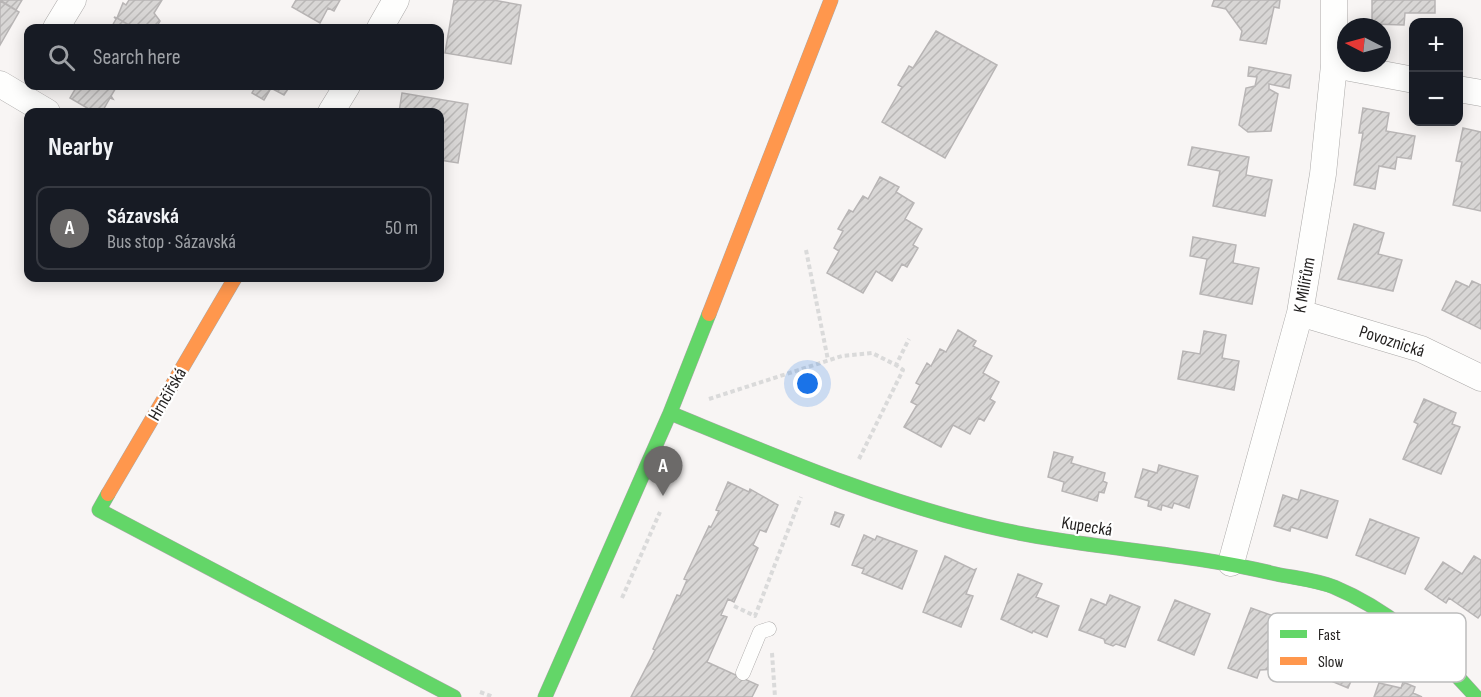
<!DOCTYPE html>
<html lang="en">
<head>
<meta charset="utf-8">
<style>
  :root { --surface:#171b24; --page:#242831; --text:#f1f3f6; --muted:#9ea1a6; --line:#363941; --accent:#6c6a69 }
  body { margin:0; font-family:"Sofia Sans Condensed",sans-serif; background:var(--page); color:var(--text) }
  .controls { position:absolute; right:18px; top:18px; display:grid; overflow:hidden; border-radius:12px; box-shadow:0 3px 15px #0003 }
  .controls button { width:54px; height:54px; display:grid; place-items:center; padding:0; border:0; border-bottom:2px solid var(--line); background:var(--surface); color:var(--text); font:30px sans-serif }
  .compass { position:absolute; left:1337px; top:18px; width:54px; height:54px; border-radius:50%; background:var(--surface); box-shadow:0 3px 15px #0003; rotate:276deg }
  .you { position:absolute; left:808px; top:384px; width:21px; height:21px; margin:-15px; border:4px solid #fff; border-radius:50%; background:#1a73e8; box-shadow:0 0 0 9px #1a73e833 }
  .badge { display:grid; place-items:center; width:39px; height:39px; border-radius:50%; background:var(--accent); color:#fff; font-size:20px; font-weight:700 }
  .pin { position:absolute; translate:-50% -50px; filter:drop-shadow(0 2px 3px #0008) }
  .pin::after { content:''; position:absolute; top:32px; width:21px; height:18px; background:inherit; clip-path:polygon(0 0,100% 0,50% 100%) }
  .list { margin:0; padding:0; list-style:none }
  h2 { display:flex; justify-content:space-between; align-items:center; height:78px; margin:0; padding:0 24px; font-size:26px }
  h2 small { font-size:20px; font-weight:400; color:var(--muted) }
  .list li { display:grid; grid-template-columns:39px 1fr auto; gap:18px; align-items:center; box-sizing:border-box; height:84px; margin:0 12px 12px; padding:0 12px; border:2px solid var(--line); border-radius:12px }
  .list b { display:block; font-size:22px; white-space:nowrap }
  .list p { margin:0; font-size:20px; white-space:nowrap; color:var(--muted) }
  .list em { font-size:20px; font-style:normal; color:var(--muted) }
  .icon { flex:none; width:33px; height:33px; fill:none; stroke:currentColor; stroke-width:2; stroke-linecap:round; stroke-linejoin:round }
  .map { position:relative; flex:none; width:1481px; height:697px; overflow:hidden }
  .search { position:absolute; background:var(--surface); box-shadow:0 3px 15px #0003; left:24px; top:24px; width:420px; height:66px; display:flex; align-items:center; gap:15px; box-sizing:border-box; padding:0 21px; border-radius:12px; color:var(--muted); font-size:22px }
  .panel { position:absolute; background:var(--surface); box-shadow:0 3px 15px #0003; left:24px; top:108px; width:420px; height:174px; border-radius:12px }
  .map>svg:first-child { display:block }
  .building { fill:url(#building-hatch); stroke:#b8b5b5; stroke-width:1.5 }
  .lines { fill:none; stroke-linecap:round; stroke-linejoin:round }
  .lane-casing { stroke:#aba9a8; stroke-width:15 }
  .street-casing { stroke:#aba9a8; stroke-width:27 }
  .fast-casing { stroke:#aba9a8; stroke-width:15 }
  .slow-casing { stroke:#aba9a8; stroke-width:15 }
  .path { stroke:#dadada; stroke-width:4; stroke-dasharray:4.5 3; stroke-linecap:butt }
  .lane { stroke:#fefefd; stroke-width:14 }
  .street { stroke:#fefefd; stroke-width:26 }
  .fast { stroke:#63d668; stroke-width:14 }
  .slow { stroke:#ff974d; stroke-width:14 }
  .labels { text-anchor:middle; stroke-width:4.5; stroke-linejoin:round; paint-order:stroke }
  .street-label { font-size:18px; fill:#211f1e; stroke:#fff }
  .key { fill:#fff; stroke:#bcbcbc; stroke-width:1.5 }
  .key-label { font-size:16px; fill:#211f1e }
</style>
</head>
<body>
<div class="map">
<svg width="1481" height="697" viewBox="0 0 1481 697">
  <defs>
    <pattern id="building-hatch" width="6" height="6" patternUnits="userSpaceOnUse" patternTransform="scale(1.5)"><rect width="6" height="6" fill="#d8d6d5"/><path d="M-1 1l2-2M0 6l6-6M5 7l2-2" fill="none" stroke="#b9b7b6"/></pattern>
  </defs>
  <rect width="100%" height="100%" fill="#f8f5f4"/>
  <!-- building -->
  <path class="building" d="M0 0H22L16 10Z
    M129 0H162L154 13 160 21 156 28H134L117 18 123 3 126 5Z
    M296 0H340L334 11 328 8 320 23 292 7Z
    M454 0H493L521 5 511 64 445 53Z
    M1214 0H1280L1279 8 1274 7 1266 44 1240 40 1242 31 1226 9 1212 6Z
    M1372 0H1435V13H1405L1404 25 1372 24Z
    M0 1 19 12 0 45Z
    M114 17 117 18 134 28H111L116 19Z
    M936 31 997 65 945 158 882 122 902 87 898 85 909 66 913 68Z
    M1249 67 1291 75 1289 88 1269 84V89L1278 94 1271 131 1248 132 1239 125 1246 88 1255 86 1257 77 1248 76Z
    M77 86H117L111 96 113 99 110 98 102 112H94L70 98Z
    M256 86H290L284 95 271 88 264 100 252 93Z
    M402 93 468 104 458 163 440 160V112H399Z
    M1363 108 1389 113 1386 131 1415 136 1411 159 1397 157 1395 169 1379 166 1375 189 1354 185 1363 133H1359Z
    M1463 128 1481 132V211L1453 205 1462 162 1456 161Z
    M1192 147 1249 157 1246 175 1272 180 1265 216 1213 206 1220 171 1188 165Z
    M880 177 899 187 896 192 914 203 905 219 922 229 913 245 918 248 907 267 902 264 892 281 876 271 863 293 827 273 839 251 834 248 843 231 838 229 849 210 853 212 863 196 868 199Z
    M1354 224 1384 233 1378 254 1402 260 1393 291 1338 279Z
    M1193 237 1236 245 1233 263 1259 268 1252 304 1200 294 1207 259 1190 256Z
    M1456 281 1469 287 1472 281 1481 285V329L1442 310Z
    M958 330 976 341 973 346 992 356 983 373 999 382 990 399 995 402 984 421 979 418 970 434 953 425 941 447 904 427 917 405 911 402 920 385 916 383 927 363 931 366 940 349 946 352Z
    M1204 331 1226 335 1222 358 1239 361 1234 390 1178 379 1183 351 1200 354Z
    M1424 399 1456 413 1452 424 1460 427 1441 474 1403 459 1418 424 1414 422Z
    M1054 452 1073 457 1071 463 1105 473 1103 481 1107 483 1104 493 1099 492 1097 501 1062 491 1064 482 1048 477Z
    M1159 465 1198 476 1189 508 1174 503 1172 508 1162 505 1161 510 1148 506 1149 501 1135 497 1143 469 1157 473Z
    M728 482 749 492 750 489 778 505 766 532 760 530 753 545 758 548 734 602 728 599 721 615 727 617 707 662 758 685 752 697H631L655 650 653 649 677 595 680 596 687 580 684 579 709 526 711 527 719 511 716 510Z
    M1301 490 1338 501 1327 538 1291 527 1290 531 1274 526 1283 495 1298 500Z
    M835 512 844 515 839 527 831 524Z
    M1370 519 1419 538 1405 574 1356 555Z
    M864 535 875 540 877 536 917 551 902 589 862 573 864 569 852 565Z
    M945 556 974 570 976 569 966 594 973 596 961 627 923 612Z
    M1474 556 1481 560V614L1478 618 1449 598 1446 603 1425 589 1443 562 1462 574Z
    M1018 574 1042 584 1036 597 1059 606 1047 637 1033 631 1032 633 1001 619Z
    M1110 595 1140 607 1125 647 1116 644 1113 646 1105 643 1104 639 1079 630 1091 599 1106 605Z
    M1175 600 1210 614 1194 655 1158 640Z
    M1251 608 1276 617 1273 623 1288 629 1277 655 1279 659 1276 669 1260 670 1257 678 1228 668Z
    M1318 638 1333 644 1334 641 1363 653 1348 688 1305 670Z
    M1403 682 1415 687 1413 693 1422 697H1374L1379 683 1401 688Z"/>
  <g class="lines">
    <!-- lane casing -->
    <g class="lane-casing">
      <path id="lane" d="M743 673 760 632 769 629"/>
    </g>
    <!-- street casing -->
    <g class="street-casing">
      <path id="street" d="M56 28 73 0
        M380 28 396 0
        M1334 65 1414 80
        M0 84 47 112
        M1458 89 1481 93
        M331 112 347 86
        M1300 313 1421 349 1481 378
        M1231 563 1300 313 1323 174 1334 65V0"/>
    </g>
    <!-- fast casing -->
    <g class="fast-casing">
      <path id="fast" d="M670 413C773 455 877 500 986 526 1082 549 1181 551 1276 574 1295 578 1316 580 1334 587 1389 610 1437 652 1476 697
        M108 494 99 510 454 697
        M545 697 670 413 709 314"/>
    </g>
    <!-- slow casing -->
    <g class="slow-casing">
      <path id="slow" d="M709 314 831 0
        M108 494 235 278"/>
    </g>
    <!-- path -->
    <path class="path" d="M806 250 828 360
      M709 399 842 356 872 353 896 365 909 339
      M859 459 903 370 896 365
      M622 598 660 512
      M734 606 755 616 801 497
      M772 653 775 697
      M480 692 494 697"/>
    <!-- lane -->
    <use href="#lane" class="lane"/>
    <!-- street -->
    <use href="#street" class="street"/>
    <!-- fast -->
    <use href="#fast" class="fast"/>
    <!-- slow -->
    <use href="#slow" class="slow"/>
  </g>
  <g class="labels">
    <!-- street labels -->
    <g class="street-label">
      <text transform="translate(1304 285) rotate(-80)" y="6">K Milířům</text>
      <text transform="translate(1392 341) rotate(18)" y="6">Povoznická</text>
      <text transform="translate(167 394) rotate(-60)" y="6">Hrnčířská</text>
      <text transform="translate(1087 526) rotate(9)" y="6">Kupecká</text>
    </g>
  </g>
  <!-- legend -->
  <rect x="1268" y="613" width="198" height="69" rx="9" class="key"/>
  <rect x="1280" y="630" width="27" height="8" fill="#63d668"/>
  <rect x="1280" y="657" width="27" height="8" fill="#ff974d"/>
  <g class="key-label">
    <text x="1318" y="640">Fast</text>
    <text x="1318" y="667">Slow</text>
  </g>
</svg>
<div class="controls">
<button>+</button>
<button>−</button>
</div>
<svg class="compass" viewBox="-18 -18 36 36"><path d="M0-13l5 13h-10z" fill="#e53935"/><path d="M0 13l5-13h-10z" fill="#9ea1a6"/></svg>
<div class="you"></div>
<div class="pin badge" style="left:663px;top:496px">A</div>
<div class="search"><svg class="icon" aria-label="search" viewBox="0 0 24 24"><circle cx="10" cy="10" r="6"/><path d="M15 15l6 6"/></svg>Search here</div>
<section class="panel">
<h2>Nearby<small></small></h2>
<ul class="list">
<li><span class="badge">A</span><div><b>Sázavská</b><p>Bus stop · Sázavská</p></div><em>50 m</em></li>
</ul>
</section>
</div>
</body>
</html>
